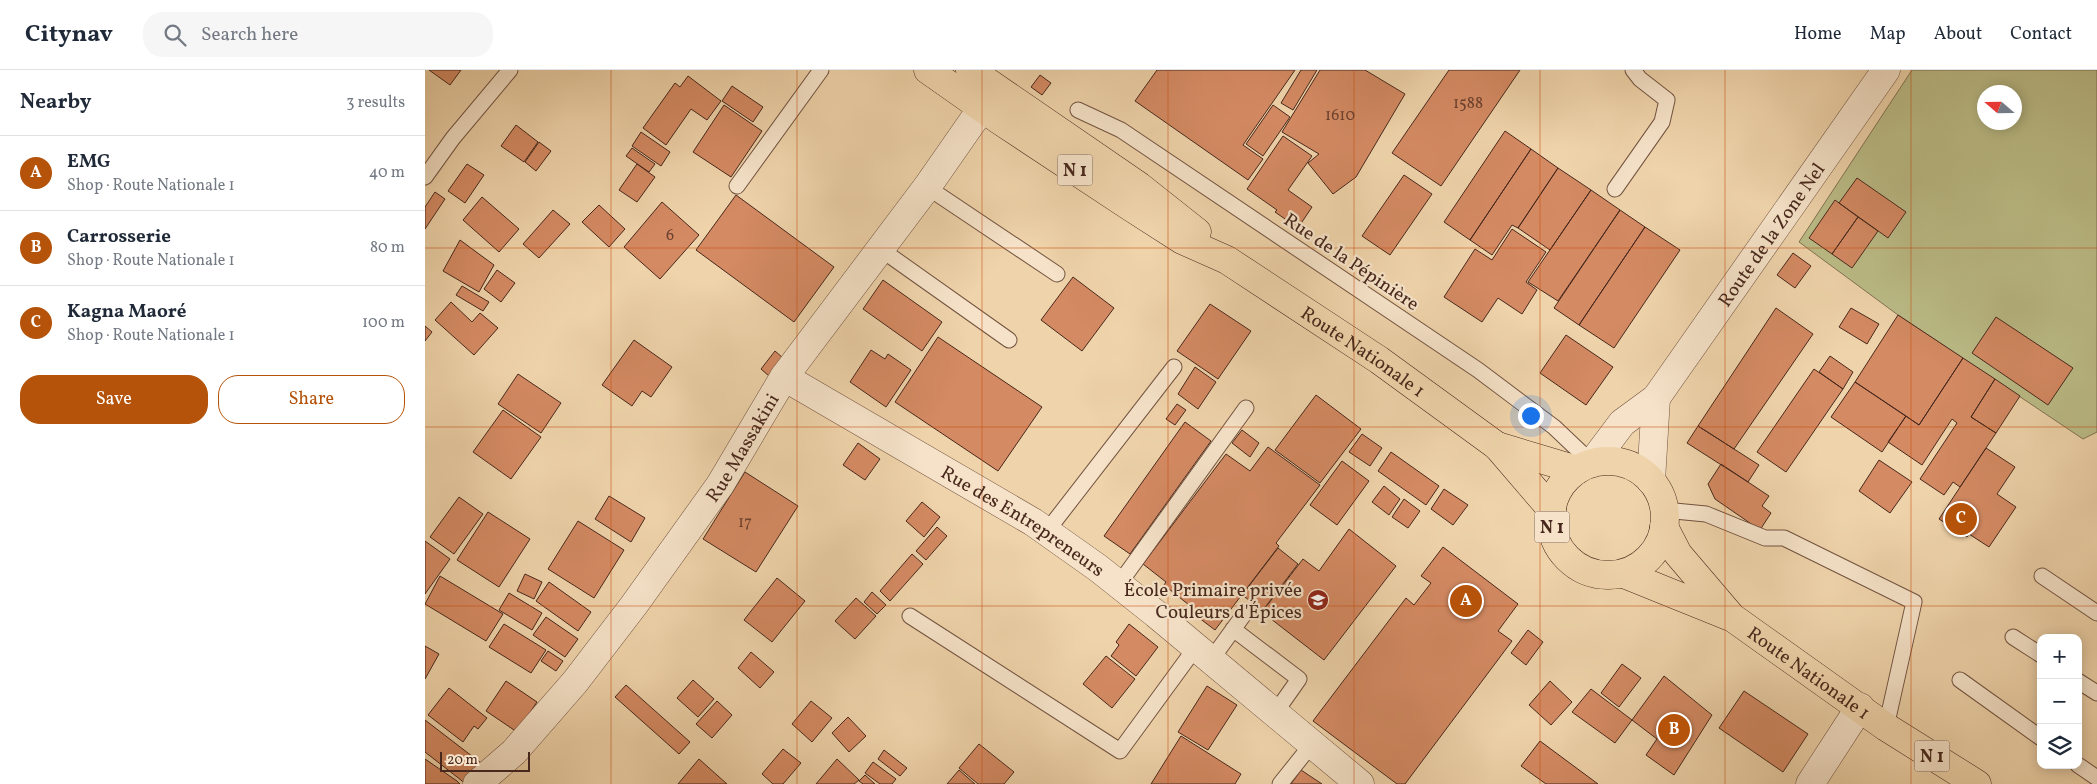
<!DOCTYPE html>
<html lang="en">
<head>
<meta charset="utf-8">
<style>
  :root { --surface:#fff; --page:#f6f6f7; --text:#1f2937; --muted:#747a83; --line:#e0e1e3; --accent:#b45309 }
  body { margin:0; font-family:Vollkorn,serif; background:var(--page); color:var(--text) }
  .controls { position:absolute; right:15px; bottom:15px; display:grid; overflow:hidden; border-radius:10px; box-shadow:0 2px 12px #0003 }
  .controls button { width:45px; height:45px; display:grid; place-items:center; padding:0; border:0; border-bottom:1px solid var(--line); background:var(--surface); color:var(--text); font:25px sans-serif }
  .compass { position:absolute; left:1552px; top:15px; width:45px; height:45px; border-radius:50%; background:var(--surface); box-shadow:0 2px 12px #0003; rotate:290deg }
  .scale { position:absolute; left:15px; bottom:12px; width:90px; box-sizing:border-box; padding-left:5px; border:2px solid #48281c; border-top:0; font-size:14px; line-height:18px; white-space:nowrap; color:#48281c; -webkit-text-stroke:4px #f5e2c8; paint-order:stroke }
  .you { position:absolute; left:1105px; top:345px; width:18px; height:18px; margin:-12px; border:4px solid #fff; border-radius:50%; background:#1a73e8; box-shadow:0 0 0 8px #1a73e833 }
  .badge { display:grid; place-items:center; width:32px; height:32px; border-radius:50%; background:var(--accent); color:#fff; font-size:16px; font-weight:700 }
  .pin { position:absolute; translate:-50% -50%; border:2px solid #fff; box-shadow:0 1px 5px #0006 }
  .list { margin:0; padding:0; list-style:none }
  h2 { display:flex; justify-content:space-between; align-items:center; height:65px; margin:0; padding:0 20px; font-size:21px }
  h2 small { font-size:16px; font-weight:400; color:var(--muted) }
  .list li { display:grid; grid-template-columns:32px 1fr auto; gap:15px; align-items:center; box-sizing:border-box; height:75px; padding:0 20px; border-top:1px solid var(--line) }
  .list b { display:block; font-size:19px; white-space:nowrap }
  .list p { margin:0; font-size:16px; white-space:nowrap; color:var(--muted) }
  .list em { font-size:16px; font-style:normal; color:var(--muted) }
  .actions { display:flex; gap:10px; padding:15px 20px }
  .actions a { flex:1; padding:11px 0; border:1px solid var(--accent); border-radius:20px; text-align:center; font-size:18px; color:var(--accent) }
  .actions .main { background:var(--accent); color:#fff }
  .icon { flex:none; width:28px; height:28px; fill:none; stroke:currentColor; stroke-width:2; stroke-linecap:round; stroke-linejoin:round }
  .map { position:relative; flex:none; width:1672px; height:714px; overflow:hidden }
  header { display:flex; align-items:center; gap:30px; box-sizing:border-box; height:70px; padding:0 25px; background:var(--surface); border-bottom:1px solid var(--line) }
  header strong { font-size:24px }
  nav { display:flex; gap:28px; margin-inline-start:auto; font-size:18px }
  .search { width:350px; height:45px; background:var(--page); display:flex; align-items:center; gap:12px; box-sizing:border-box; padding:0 18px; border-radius:20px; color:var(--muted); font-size:19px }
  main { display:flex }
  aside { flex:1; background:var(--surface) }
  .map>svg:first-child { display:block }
  .green { fill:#bbbc87; stroke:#827252; fill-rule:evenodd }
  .building { fill:#d48a63; stroke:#48281c }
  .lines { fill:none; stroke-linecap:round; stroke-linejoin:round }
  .service-casing { stroke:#725340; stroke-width:17 }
  .minor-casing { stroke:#725340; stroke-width:29 }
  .primary-casing { stroke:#48281c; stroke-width:29 }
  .service { stroke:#f5e2c8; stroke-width:15 }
  .minor { stroke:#f5e2c8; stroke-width:28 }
  .primary { stroke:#efd3aa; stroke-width:28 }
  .grid { fill:none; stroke:#c84f0f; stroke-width:1; stroke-opacity:0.55 }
  .labels { text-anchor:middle; stroke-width:4.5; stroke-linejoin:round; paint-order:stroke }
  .number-label { font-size:16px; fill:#6b402e }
  .shield { fill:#f5e2c8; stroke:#7c6050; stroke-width:1 }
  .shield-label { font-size:18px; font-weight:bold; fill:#48281c }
  .street-label { font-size:19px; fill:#48281c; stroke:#f5e2c8 }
  .poi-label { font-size:19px; fill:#48281c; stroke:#f5e2c8; text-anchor:end }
</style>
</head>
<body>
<header>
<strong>Citynav</strong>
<div class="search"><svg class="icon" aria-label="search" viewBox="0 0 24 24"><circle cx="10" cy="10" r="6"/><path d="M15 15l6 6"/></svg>Search here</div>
<nav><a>Home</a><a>Map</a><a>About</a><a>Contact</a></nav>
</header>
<main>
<aside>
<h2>Nearby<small>3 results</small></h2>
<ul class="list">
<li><span class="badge">A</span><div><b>EMG</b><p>Shop · Route Nationale 1</p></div><em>40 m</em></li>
<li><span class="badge">B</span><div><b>Carrosserie</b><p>Shop · Route Nationale 1</p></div><em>80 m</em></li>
<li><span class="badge">C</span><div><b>Kagna Maoré</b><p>Shop · Route Nationale 1</p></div><em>100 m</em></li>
</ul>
<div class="actions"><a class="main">Save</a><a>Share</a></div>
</aside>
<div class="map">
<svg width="1672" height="714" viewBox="0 0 1672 714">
  <rect width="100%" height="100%" fill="#efd3aa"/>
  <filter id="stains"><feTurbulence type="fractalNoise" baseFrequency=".004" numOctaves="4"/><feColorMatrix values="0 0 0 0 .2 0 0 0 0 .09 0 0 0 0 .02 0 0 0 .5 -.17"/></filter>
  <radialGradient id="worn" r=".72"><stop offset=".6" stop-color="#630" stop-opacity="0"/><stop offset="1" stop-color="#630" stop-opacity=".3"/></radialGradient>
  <!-- green -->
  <path class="green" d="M1487 0H1672V362L1658 369 1473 245 1374 172ZM1560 22H1590V52H1560Z"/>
  <!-- building -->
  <path class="building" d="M4 0H36L25 15Z
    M732 0H870L818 75 838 89 823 110 710 31Z
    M876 0H892L868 40 856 33Z
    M895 0H940L980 24 931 107 908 124 883 93 894 84 857 62Z
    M1024 0H1095L1016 116 967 83Z
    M615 5 626 13 617 25 606 17Z
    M263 6 296 31 282 50 266 39 241 75 218 58 250 13 255 17Z
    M307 16 338 37 328 52 297 31Z
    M299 35 337 61 306 107 268 82Z
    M848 35 865 47 838 86 821 74Z
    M91 55 113 72 99 92 76 76Z
    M1080 61 1106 79 1045 170 1019 152Z
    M216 62 245 82 236 96 207 76Z
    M858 66 887 86 863 120 887 137 873 158 850 142 852 140 822 119Z
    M114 72 126 81 111 101 100 92Z
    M207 78 230 94 224 102 201 86Z
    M1106 79 1133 98 1093 158 1087 155 1067 185 1045 170Z
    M42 94 59 105 40 133 23 121Z
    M212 94 230 107 212 132 194 120Z
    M1133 98 1166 120 1125 180 1093 158Z
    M979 105 1007 124 965 185 937 166Z
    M1432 108 1481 142 1463 168 1414 133Z
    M1166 120 1195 140 1133 231 1103 212Z
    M10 122 20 129 0 159V137Z
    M311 125 409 197 369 252 271 180Z
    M57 127 94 159 74 182 38 150Z
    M1410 130 1433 147 1407 184 1384 168Z
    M237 132 274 165 235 209 199 177Z
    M174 135 200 159 184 177 157 152Z
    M128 140 145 154 114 188 98 174Z
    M1195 140 1220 157 1154 255 1129 238Z
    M1433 147 1453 161 1427 198 1407 184Z
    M1220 157 1255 180 1189 278 1154 255Z
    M1087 159 1121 182 1101 212 1112 220 1097 244 1073 228 1057 252 1019 227 1050 179 1067 190Z
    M35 170 69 195 54 222 18 201Z
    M1368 183 1386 196 1370 218 1352 205Z
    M72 200 90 213 76 232 59 219Z
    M648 207 689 238 657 281 616 250Z
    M458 210 517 252 497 281 438 239Z
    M37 216 64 232 58 241 31 225Z
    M26 232 47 252 55 243 73 258 49 285 10 250Z
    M785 234 826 261 793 309 752 281Z
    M1351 238 1388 264 1309 379 1273 356Z
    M1426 238 1454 254 1442 274 1414 257Z
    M1473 245 1538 288 1494 355 1430 312Z
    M1571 247 1648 298 1623 335 1547 283Z
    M0 256 7 262 0 271Z
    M1141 265 1188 297 1161 335 1115 303Z
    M513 267 617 337 573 401 470 332Z
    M209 270 247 297 226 327 217 321 207 336 177 315Z
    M446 280 460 289 463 284 486 300 461 337 425 312Z
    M350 281 358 288 344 306 336 299Z
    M1405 286 1428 302 1418 319 1394 302Z
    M1538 288 1570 309 1546 347 1571 363 1535 417 1528 412 1519 425 1495 409 1532 353 1527 349 1497 395 1463 372 1481 346 1494 355Z
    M770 297 791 312 773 339 753 324Z
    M1389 299 1418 319 1361 402 1332 382Z
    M93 304 136 333 116 363 73 334Z
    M1570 309 1595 326 1571 363 1546 347Z
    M1430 312 1481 346 1457 382 1406 347Z
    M891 325 936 359 895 413 850 380Z
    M752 334 761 340 750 355 741 349Z
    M78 340 116 367 86 409 48 382Z
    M760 352 786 371 705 484 679 466Z
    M1273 356 1334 395 1323 412 1262 373Z
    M817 360 834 373 825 387 807 373Z
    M937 364 957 378 945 396 924 382Z
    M433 373 455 389 440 410 418 395Z
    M843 377 895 415 851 473 854 476 790 560 761 538 764 535 739 515 741 512 718 494 801 384 825 401Z
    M1561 378 1590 397 1572 424 1591 437 1564 477 1544 464 1542 467 1514 449Z
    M966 382 1014 416 1001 435 953 401Z
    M1454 390 1487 412 1465 443 1434 421Z
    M917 391 944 411 912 455 885 435Z
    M1296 394 1344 426 1337 436 1346 443 1335 460 1290 429 1283 414Z
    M320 402 373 436 331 502 278 469Z
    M959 416 975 429 964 445 947 432Z
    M1019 419 1043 435 1028 455 1006 439Z
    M184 426 220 448 206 472 170 449Z
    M34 427 58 444 29 484 5 467Z
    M979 429 995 441 983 458 967 447Z
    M497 432 515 447 499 467 481 451Z
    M63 442 105 469 74 517 32 490Z
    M153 451 199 480 169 528 123 499Z
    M512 457 522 466 501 490 491 481Z
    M924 459 971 496 899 590 837 542 878 489 894 501Z
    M0 471 25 489 0 524Z
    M1018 477 1093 534 1073 561 1087 571 980 714H972L888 651 981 528 989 535 1006 513 996 506Z
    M853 478 873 494 838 540 817 525Z
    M487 484 498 494 465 531 455 521Z
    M100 504 117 512 109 529 92 521Z
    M15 506 78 544 61 571 0 534Z
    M352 508 380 531 347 572 319 550Z
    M124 512 166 542 153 561 111 531Z
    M447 522 461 535 452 544 439 532Z
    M84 523 117 543 107 560 74 540Z
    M431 528 451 546 430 569 410 551Z
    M121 547 153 569 140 587 108 565Z
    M79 554 121 580 106 603 64 577Z
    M704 554 733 577 711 606 686 586 694 575 691 572Z
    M1103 560 1118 572 1101 595 1086 583Z
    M0 576 14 584 0 609Z
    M123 581 138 591 131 601 116 591Z
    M326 582 349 602 335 618 313 598Z
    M681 586 710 609 687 638 658 614Z
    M1197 594 1216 608 1194 637 1176 623Z
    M1239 606 1287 645 1249 705 1221 685 1232 669 1207 650Z
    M268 610 289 629 273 647 252 628Z
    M81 611 112 632 92 662 61 641Z
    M1125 611 1147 632 1126 655 1104 635Z
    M201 615 265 672 254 684 190 627Z
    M782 616 812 635 783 680 753 662Z
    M24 618 62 648 53 659 49 656 38 672 3 645Z
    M1166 619 1207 650 1190 673 1147 642Z
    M1319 621 1383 664 1358 702 1294 658Z
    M292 631 307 645 287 668 271 654Z
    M386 631 407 648 387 672 367 654Z
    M423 647 441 666 424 682 407 663Z
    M0 650 56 693 41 714 0 682Z
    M756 666 816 704 810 714H726Z
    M1115 671 1173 714H1121L1096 696Z
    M554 674 589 702 579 714H553L534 698Z
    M358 679 376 693 358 714H348L337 704Z
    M459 680 482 698 475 706 453 689Z
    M0 689 32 711 35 714H0Z
    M274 689 302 714H253Z
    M412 689 434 710 429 714H391Z
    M448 692 471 709 467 714H455L440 703Z
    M534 700 550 714H522Z
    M876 700 897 714H866Z
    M440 705 450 714H438L434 711Z"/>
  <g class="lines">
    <!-- service casing -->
    <g class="service-casing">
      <path id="service" d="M653 40 696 60 1053 300 1129 357 1167 393
        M0 107 28 68 85 0
        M312 116 396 0
        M502 117 632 204
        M1190 119 1237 52 1242 30 1215 9 1208 0
        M454 178 584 270
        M1239 440 1281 444 1340 468H1359L1489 532 1461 657
        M622 461 749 297
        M1617 506 1672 543
        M694 514 821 338
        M485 546 695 681 771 577
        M808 559 874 609 850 643
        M1588 567 1616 585
        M786 590 820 543
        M1535 610 1616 668
        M1653 611 1672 623
        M1653 695 1672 708
        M855 714 887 674"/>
    </g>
    <!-- minor casing -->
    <g class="minor-casing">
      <g id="minor">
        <path id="s1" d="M359 307 608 452 673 498 731 544 935 714"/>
        <path id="s2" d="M1167 393 1197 353 1231 328 1461 0"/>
        <path d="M1226 411 1231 328"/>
        <path id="s3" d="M52 714 89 682 150 612 209 535 295 415 359 307 502 117 557 38 567 28"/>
        <path d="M1385 714 1435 637"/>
      </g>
    </g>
    <!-- primary casing -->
    <g class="primary-casing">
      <g id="primary">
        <path id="s4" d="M503 0 574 50 704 136 757 170 802 190 954 290 1072 376 1127 440"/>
        <path d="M545 0 714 116 772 162"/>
        <path d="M1072 376 1152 400"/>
        <circle cx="1183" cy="448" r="57"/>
        <path d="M1239 457 1253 484 1305 545"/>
        <path id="s5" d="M1199 504 1308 548 1461 657 1552 714"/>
      </g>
    </g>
    <!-- service -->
    <use href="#service" class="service"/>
    <!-- minor -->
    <use href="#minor" class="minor"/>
    <!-- primary -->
    <use href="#primary" class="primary"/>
  </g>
  <!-- grid -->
  <path class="grid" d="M186 0V714M372 0V714M557 0V714M743 0V714M929 0V714M1115 0V714M1300 0V714M1486 0V714M0 178H1672M0 357H1672M0 536H1672"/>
  <!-- icons -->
  <defs>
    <g id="school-disc" transform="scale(1.125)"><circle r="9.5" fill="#8f2418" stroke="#f5e2c8"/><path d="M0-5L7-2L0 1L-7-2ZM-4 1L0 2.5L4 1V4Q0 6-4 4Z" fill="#fff"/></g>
  </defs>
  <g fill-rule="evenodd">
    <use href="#school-disc" x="893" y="530"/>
  </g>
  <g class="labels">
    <!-- number labels -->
    <g class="number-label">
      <text x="1043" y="38">1588</text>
      <text x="915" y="50">1610</text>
      <text x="245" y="170">6</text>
      <text x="320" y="457">17</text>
    </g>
    <!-- shield labels -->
    <g class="shield">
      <rect x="632.5" y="84.5" width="35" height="31" rx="4"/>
      <rect x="1109.5" y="441.5" width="35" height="31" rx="4"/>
      <rect x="1489.5" y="670.5" width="35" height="31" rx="4"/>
    </g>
    <g class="shield-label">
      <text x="650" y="106">N 1</text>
      <text x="1127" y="463">N 1</text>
      <text x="1507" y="692">N 1</text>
    </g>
    <!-- street labels -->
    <g class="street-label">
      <text dy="7" stroke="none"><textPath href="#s2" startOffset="292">Route de la Zone Nel</textPath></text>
      <text transform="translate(927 191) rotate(34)" y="7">Rue de la Pépinière</text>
      <text dy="7" stroke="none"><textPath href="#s4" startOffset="519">Route Nationale 1</textPath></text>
      <text dy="7" stroke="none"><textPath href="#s3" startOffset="430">Rue Massakini</textPath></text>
      <text dy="7" stroke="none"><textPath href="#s1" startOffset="279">Rue des Entrepreneurs</textPath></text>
      <text dy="7" stroke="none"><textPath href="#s5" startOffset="211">Route Nationale 1</textPath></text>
    </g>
    <!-- poi labels -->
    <g class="poi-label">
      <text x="877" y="526">École Primaire privée<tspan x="877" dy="22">Couleurs d'Épices</tspan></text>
    </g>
  </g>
  <rect width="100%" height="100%" filter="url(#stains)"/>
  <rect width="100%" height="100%" fill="url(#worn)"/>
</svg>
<div class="controls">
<button>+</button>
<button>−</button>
<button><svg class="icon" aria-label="layers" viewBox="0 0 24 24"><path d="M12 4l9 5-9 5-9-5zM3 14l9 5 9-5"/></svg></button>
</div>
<svg class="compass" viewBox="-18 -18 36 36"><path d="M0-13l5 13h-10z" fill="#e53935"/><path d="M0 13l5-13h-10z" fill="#747a83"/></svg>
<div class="scale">20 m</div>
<div class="you"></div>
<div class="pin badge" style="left:1041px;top:531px">A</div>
<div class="pin badge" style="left:1249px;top:660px">B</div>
<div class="pin badge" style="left:1536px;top:449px">C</div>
</div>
</main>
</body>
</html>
